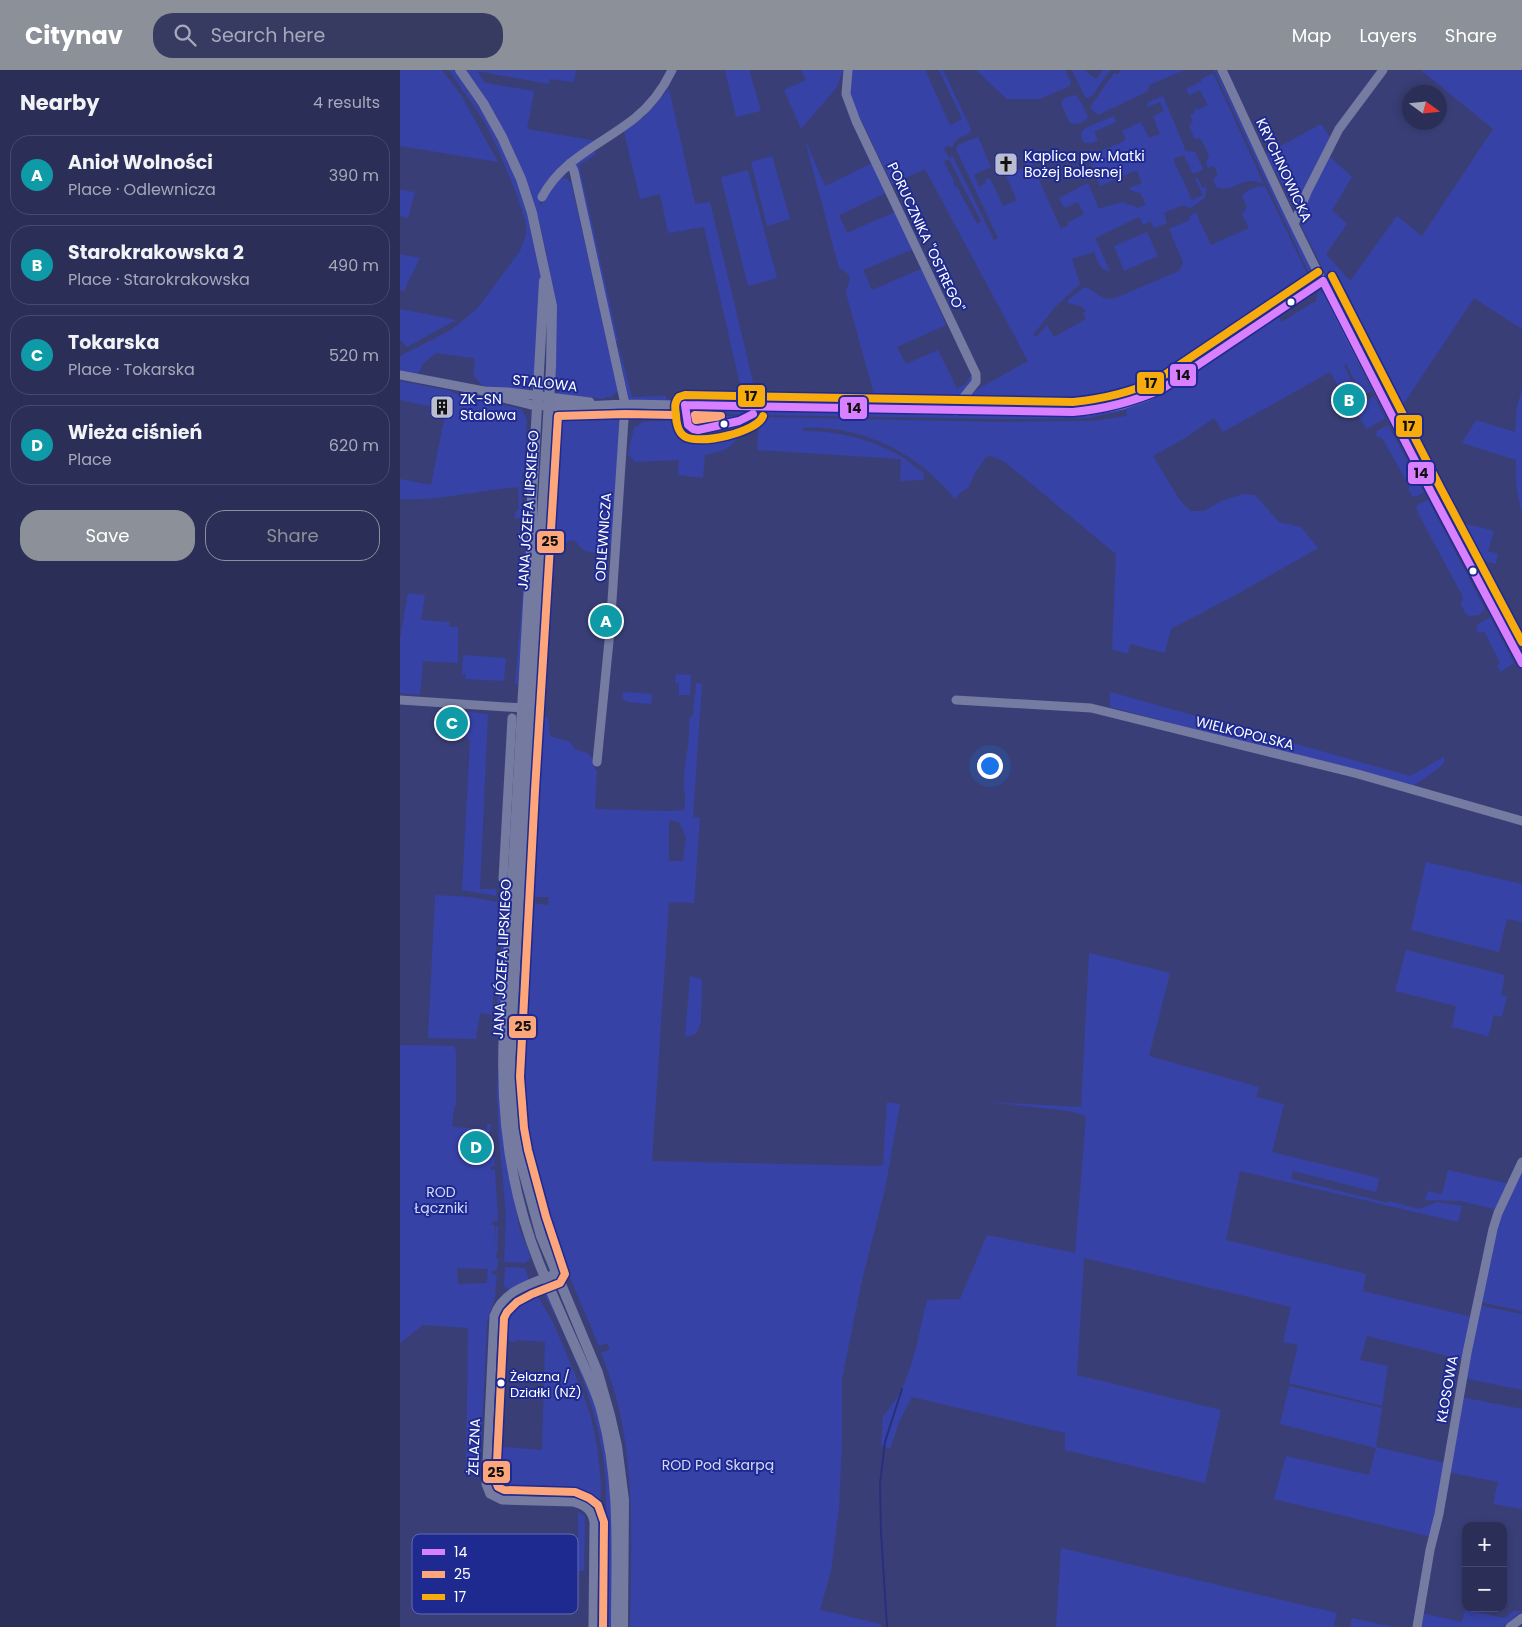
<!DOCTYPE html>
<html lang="en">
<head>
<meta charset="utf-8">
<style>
  :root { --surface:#2b2f58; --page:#373b61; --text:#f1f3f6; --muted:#a6a9ba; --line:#474a6e; --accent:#8c9099 }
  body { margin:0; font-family:Poppins,sans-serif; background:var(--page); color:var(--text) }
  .controls { position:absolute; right:15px; bottom:15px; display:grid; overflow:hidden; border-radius:10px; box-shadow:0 2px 8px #0003 }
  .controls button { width:45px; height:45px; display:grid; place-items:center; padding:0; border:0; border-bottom:1px solid var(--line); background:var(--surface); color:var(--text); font:25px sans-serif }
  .compass { position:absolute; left:1002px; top:15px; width:45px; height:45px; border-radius:50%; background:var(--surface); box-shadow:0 2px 8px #0003; rotate:105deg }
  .you { position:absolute; left:589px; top:695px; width:18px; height:18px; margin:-12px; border:4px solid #fff; border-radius:50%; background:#1a73e8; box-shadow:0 0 0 8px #1a73e833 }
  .badge { display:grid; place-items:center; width:32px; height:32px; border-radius:50%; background:var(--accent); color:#fff; font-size:16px; font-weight:700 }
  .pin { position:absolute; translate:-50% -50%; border:2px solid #fff; box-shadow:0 1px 5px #0006 }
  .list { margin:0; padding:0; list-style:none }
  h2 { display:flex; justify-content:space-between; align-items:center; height:65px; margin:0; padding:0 20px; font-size:21px }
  h2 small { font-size:16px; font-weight:400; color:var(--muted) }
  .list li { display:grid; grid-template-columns:32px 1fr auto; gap:15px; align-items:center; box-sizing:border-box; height:80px; margin:0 10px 10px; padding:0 10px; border:1px solid var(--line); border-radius:20px }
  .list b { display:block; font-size:19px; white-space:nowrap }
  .list p { margin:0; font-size:16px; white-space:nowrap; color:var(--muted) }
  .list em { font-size:16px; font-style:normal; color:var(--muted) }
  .actions { display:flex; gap:10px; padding:15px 20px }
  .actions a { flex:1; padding:11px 0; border:1px solid var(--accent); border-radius:20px; text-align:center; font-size:18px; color:var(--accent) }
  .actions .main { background:var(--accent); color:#fff }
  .icon { flex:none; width:28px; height:28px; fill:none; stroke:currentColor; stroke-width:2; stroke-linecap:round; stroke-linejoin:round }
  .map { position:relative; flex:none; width:1122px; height:1557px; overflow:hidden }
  header { display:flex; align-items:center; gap:30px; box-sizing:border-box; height:70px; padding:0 25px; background:var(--accent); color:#fff }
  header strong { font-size:24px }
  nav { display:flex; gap:28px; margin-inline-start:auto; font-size:18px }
  .search { width:350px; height:45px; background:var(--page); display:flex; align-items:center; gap:12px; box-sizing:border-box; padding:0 18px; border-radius:20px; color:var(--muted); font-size:19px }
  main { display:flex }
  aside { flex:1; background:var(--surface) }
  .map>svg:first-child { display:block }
  .green { fill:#3742a6; fill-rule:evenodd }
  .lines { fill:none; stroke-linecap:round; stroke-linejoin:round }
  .stream { stroke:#282f7b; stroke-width:2 }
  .minor { stroke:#757ba1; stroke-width:9 }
  .major { stroke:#757aa1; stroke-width:10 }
  .bus-1-casing { stroke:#1f2a90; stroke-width:11 }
  .bus-2-casing { stroke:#1f2a90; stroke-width:11 }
  .bus-3-casing { stroke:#1f2a90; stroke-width:11 }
  .bus-1 { stroke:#d880ff; stroke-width:8 }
  .bus-2 { stroke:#fea67b; stroke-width:8 }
  .bus-3 { stroke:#f8ab0d; stroke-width:8 }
  .bus-dot { fill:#fff; stroke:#1f2a90; stroke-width:2 }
  .labels { text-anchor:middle; stroke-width:4; stroke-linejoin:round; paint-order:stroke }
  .bus-label { font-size:13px; fill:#fff; stroke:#1f2a90; text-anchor:start }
  .poi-label { font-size:14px; fill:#fff; stroke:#1f2a90; text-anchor:start }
  .street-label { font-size:14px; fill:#fff; stroke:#1f2a90 }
  .park-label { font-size:14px; fill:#d4d9f9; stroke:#1f2a90 }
  .key { fill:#1f2a90; stroke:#626ab1; stroke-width:1 }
  .key-label { font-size:14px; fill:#fff }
  .line-badge { stroke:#1f2a90; stroke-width:2 }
  .pale-badge-label { font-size:14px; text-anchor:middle; font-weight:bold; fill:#111 }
</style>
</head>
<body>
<header>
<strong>Citynav</strong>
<div class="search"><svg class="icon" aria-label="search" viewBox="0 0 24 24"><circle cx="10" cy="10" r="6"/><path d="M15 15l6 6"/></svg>Search here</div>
<nav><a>Map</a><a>Layers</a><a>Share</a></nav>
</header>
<main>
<aside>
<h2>Nearby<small>4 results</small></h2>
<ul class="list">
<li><span class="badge" style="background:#0f9aa8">A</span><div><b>Anioł Wolności</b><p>Place · Odlewnicza</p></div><em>390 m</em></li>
<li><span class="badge" style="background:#0f9aa8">B</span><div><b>Starokrakowska 2</b><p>Place · Starokrakowska</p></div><em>490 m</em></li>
<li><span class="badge" style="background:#0f9aa8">C</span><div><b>Tokarska</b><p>Place · Tokarska</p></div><em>520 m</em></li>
<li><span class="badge" style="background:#0f9aa8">D</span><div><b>Wieża ciśnień</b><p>Place</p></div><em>620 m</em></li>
</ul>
<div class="actions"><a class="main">Save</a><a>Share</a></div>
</aside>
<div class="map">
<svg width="1122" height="1557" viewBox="0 0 1122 1557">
  <rect width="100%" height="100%" fill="#393f76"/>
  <!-- green -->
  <path class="green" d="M0 0H42L61 25 98 92 0 76Z
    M49 0H54L86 48 105 84 120 120 129 152 140 205 136 313 129 320 124 322 85 318 73 305 75 290 72 288 36 283 23 294 18 304 0 301V286L51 260 77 239 120 181 126 165V153L117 125 98 79 84 51Z
    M66 0H176L174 12 150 9 149 14 77 1 85 13 134 21 127 59 197 71 157 100 151 106 138 127 141 136 146 125 162 105 166 104 163 108 168 109 169 112H171L218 321 211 327H205V329L161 325 155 319C152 311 153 301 153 293 153 269 154 244 152 220 143 142 114 63 66 0Z
    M325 0H349L361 41 336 47Z
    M401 0H443L437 17 401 59 384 20 406 10Z
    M450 0H525L550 55 562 49 539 0H543L571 59 569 64 557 69 552 77 548 76 544 78 549 88 553 87 594 170 598 168 556 79 558 75 578 67 591 97 574 105 579 117 586 113 585 110 590 108 603 136 617 130 606 106 627 96 625 92 630 90 661 159 668 155 667 153 684 144 678 132 664 138 659 128 688 113 699 139C707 135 715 135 723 132L738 138 746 134 740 123 730 120 729 118 742 113 737 100 700 116 688 87 726 70 722 61 741 52 749 68 760 64 753 46 764 41 760 32 748 37 747 34 749 32 763 26 786 81 795 82 803 99 801 101 793 104 784 85 773 89 792 130 803 125 795 109 798 108 802 118 806 117 805 128 790 138 783 135 764 143 767 153 754 158 750 151 743 155 739 147 695 168 710 201C699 201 698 191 694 182L672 189 680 214 655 237 633 265 636 267 647 255 654 267 686 249 683 243 686 241C679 233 676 236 668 233V230L683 218H688L703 228 713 229 779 201 783 192 769 159 790 150 789 146 796 143 811 175 849 158 842 144 847 137 842 126C847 119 857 116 865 116L910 210 876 234 877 236 781 303C761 313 739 325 718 331 668 343 615 337 565 336L563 332 571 323 628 291 525 99 492 114 448 23ZM549 89 581 151 577 154 557 117H555L553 112 554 111 544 92Z
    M576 0H665L671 12 670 16 640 29H607Z
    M672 0H684L696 9 703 0H710L692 26 687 28 685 27Z
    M721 0H784L749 15 748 21 698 45 690 37 714 3 718 4Z
    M814 0H816L913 201 912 210Z
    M1021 0H1122V259L1074 228 998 342 994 336 992 337 960 274 941 240 943 239 900 153 906 132 930 87 952 107 932 140 947 154 926 184 950 211 997 146 1022 166 1093 59Z
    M813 3 864 114C859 113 852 110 848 111 833 114 833 122 816 117L813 109 818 105 814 96 808 98 806 93 809 85 801 69 794 68 789 55 793 52 790 45 795 43 794 39 796 38 797 40 808 35 800 20 789 25 786 19 801 12V9Z
    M269 19 295 134 310 132 358 333 344 332 304 157 268 163 260 124 240 129 224 62 245 46Z
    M675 25 678 27 688 47C684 53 677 55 670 53L661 34 664 28Z
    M714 46 716 52 694 62 698 70 692 73H685L682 70 681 63 685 58Z
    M921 54 930 67 895 138 866 84Z
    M406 74H407L425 116 472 93 486 123 439 145 447 163 495 142 513 179 463 200 472 220 523 198 546 255 497 277 506 294 538 280 557 319 567 313 570 305 572 310 555 336 477 335 446 223 450 208 447 203 439 198Z
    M193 80 196 84 179 95 218 271H215L175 96 176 92Z
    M372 86 390 149 367 156 351 92Z
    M348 100 377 208 348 216 321 107Z
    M0 120 15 122 8 148 0 146Z
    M747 162 758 186 724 201 714 176Z
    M0 184 20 188 4 221 0 220Z
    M918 221 926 226 971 321 962 325 946 294 944 295 958 325 952 328 950 326 945 329 930 302 823 362 814 348 785 368 753 386 779 429 790 441H804L821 431 844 424 855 425 879 452 901 457 918 478 841 522 771 559 765 583 731 574 727 584 712 579 716 484 605 392 591 386 586 387 575 403 569 417 560 423 555 429C519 384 462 354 403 358V361C436 361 468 368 497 384 507 389 514 397 523 402L524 410 500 411 501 389 357 380 359 350 362 347 599 352 692 351 727 346 726 340 689 348 610 349 359 345 368 340 689 345C760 335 820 286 879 247L882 252 912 233H915Z
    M0 239 56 250 7 277 0 270Z
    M218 277H219L232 327 266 326V331L231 330 228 328Z
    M0 311 51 321 55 324 121 339 127 349 124 402 122 403V408L123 410 120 412V414L123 413 121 415V423L122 424 121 448H115V443L119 438 118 417C79 420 39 431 0 429V409L31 415 46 340 0 330Z
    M1122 319V445L1116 414V390L1062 373 1076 350 1115 362 1117 337Z
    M974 326 985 349 966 359 954 337Z
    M297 339 339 340 342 344 339 347 338 344 291 343Z
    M209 342 215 344 218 351H220L213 470C210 480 196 485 186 481 181 480 178 473 174 470L155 476 150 472 152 425 157 409 155 408 156 402H158L159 396 157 395 160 352 171 344Z
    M295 346H333L335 348 297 356 291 352 289 347Z
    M271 350 278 355 281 363 294 370 342 360 344 361C328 380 328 380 305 385L303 408 278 405 279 390 235 392 228 384 234 358 243 352Z
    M988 355 1024 423 1013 427 1008 419 1010 417 982 368 976 366 977 361Z
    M1028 430 1085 539 1079 545 1070 546 1065 543 1061 534 1063 527 1019 445 1016 437 1019 434Z
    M1055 451 1094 461 1088 481 1098 484 1096 494 1075 489Z
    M124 504 126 505 118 614H115C118 577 122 541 124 504Z
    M8 523 25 525 21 550 49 552 50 557H58V593L23 591 21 617 19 625 0 623V569Z
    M1090 547 1114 593 1102 601H1100L1097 596 1100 593 1084 561 1079 563 1076 560 1078 554Z
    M63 585 106 588 104 611 65 609 66 604 62 605Z
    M276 604 291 605 290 625H279V613H275Z
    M296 613 302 614 293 747 300 748 294 833 269 832 252 1091 474 1096 483 1095 487 1032 500 1034 485 1119 461 1215 442 1309V1372L439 1437 431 1501 420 1540 481 1554V1557H230C231 1465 238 1370 201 1283L210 1279 207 1273 199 1276C173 1214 144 1153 130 1087 113 1006 124 920 129 838L131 833 148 835 149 827H132L130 823 140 648 148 647 150 666 170 672 175 679 187 683 195 691 194 698 197 701 195 739 270 741 284 740C286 729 285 727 284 717 283 695 291 672 289 649L293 645ZM269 750 279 752 286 767 283 791H269Z
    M223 622 252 624 251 634 228 632 223 629Z
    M710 622 1010 706 1044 687C1044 691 1045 692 1042 695 1040 698 1015 715 1012 716L710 637Z
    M50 640 88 644 80 819H96V826L62 820 70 671 65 666 64 662H48L49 659 54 658 55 648 49 647Z
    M1026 792 1122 814V852L1107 849 1099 882 1011 860Z
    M35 825 70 827 97 832 98 845 92 945 80 943 76 969 28 968Z
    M104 834 107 837 116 1137 119 1157 131 1188 125 1193 104 1192 106 1144 99 1068 97 1024 99 968 97 937Z
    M124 836C121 892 115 948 116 1004 117 1065 132 1123 153 1180L149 1181 120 1079 113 1020 122 838Z
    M1006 880 1105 905 1101 925 1107 926 1102 947 1094 945 1088 966 1052 957 1056 936 995 921Z
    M689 883 770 903 749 986 859 1017 856 1027 884 1034 872 1082 979 1108 976 1122 893 1101 891 1109 988 1133V1131L1020 1139 1037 1132 1062 1136 1058 1152 840 1101 826 1170 966 1204 963 1221 1072 1247 1064 1290 967 1266 960 1290 988 1296 982 1336 889 1313 898 1275 883 1272 891 1237 684 1188 677 1305 821 1340 805 1413 665 1380V1363L512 1327 499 1352 490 1379 481 1375 483 1346C512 1316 517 1269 527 1230L560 1229 587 1165 675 1183 686 1046 669 1041 588 1032 681 1037Z
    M290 906 302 909 301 952 296 964 285 967Z
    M0 975 54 976 56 981V1035L54 1038 52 1057 87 1059V1054H91L89 1067H92L95 1096H91V1100H95L98 1151H92V1155H95L94 1183 96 1156H98L97 1184H96V1188H98L97 1200 92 1201V1205H97L95 1221 96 1222C95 1233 89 1242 87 1253L80 1397 66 1398 68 1258 23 1255 0 1273ZM57 1198 88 1199 87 1213 58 1214Z
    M1122 1097V1241L1080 1232 1096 1160Z
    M1048 1100 1110 1114 1097 1138 1094 1139 1060 1131 1025 1130 1028 1121 1042 1124Z
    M105 1197 125 1198 129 1210 111 1219H107L104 1215Z
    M140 1217 145 1219C167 1266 195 1315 205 1367 218 1429 213 1494 213 1557H198V1491L203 1489 205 1485C205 1454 208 1423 204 1393 197 1336 169 1268 140 1217Z
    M133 1218 153 1252 181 1319 191 1347 197 1376 201 1414 199 1483 198 1446 193 1436 189 1433 175 1427 103 1426 93 1420 91 1415 92 1376 142 1380 145 1272 117 1270 116 1272 99 1270V1275H96C98 1240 100 1232 133 1218Z
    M1078 1235 1122 1244V1320L1064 1308Z
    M889 1316 982 1338 976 1377 1045 1393 1032 1467 874 1429 886 1386 969 1405 976 1378 880 1354Z
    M1061 1327 1122 1339V1439L1093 1434 1098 1412 1048 1402Z
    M178 1441 185 1446 184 1501H178Z
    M661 1478 937 1543 934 1555 940 1557H656Z
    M1066 1536V1538H1076L1075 1542 1105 1548 1113 1541H1122L1102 1557H1020L1021 1543 1062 1552Z
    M952 1548 994 1557H950Z"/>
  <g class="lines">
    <!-- stream -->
    <path class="stream" d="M487 1557 481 1462 480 1414 485 1372 502 1319"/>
    <!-- minor -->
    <path class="minor" d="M448 0 446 24 456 51 576 304V312L563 328 556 341
      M822 0C846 51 869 103 894 154 966 302 1044 447 1122 593
      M170 93 174 101 225 334 210 561 197 692
      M142 127C163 88 201 75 235 48 251 35 263 19 272 0
      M894 154 907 122 939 59 983 0
      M0 305 84 321 107 322 190 332
      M84 321 107 329 132 335 161 337 225 334 673 342 687 341 722 335 746 327 762 319 902 224 923 211
      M0 630 123 638 126 640
      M556 630 691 638 958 704 1122 751
      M103 809 112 648
      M155 1204C132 1213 103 1220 94 1246L86 1414 90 1424 102 1430 173 1432C185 1435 192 1440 194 1452L193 1557
      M1017 1557 1030 1480 1039 1444 1067 1283 1093 1159 1098 1143 1122 1092
      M1110 1557 1122 1548"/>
    <!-- major -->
    <path class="major" d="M60 0 83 33 102 67 121 109 132 143 152 236 151 297 112 949 110 1007 114 1059 118 1082 141 1166 198 1303 210 1345 217 1376 224 1430 223 1557
      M144 211 132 427V462L104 960C100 1041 109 1118 139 1193 153 1227 168 1260 183 1294 190 1310 198 1326 202 1343 221 1413 216 1485 216 1557"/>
    <!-- bus-1 casing -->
    <g class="bus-1-casing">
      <path id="bus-1" d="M923 211 1031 422 1122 593
        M285 335 673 342C704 339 733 332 762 319L923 211
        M285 335 288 355 293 359 298 360 339 351 353 344"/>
    </g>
    <!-- bus-2 casing -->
    <g class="bus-2-casing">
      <path id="bus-2" d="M295 345 321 346 296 350Z
        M203 1557 204 1452 198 1435 189 1428 175 1422 104 1420 98 1417 96 1412 104 1248 107 1242 117 1232 132 1224 160 1213 165 1204 146 1147 128 1080 124 1058 120 1007 135 720 158 346 225 344 275 345"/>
    </g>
    <!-- bus-3 casing -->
    <g class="bus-3-casing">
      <path id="bus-3" d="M932 206 1040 417 1122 572
        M363 346C358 362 298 376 284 366 278 362 276 352 276 345 275 338 274 333 279 327L285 325 673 332C702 329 730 323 757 310L918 202"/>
    </g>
    <!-- bus-1 -->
    <use href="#bus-1" class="bus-1"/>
    <!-- bus-2 -->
    <use href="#bus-2" class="bus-2"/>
    <!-- bus-3 -->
    <use href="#bus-3" class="bus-3"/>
  </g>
  <!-- icons -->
  <defs>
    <g id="church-square" transform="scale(1.25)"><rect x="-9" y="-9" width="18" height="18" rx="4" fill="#babccf" stroke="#1f2a90"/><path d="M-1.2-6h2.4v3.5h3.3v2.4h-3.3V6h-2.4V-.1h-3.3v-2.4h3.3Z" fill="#111"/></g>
    <g id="building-square" transform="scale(1.25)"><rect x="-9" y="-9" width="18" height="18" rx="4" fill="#babccf" stroke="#1f2a90"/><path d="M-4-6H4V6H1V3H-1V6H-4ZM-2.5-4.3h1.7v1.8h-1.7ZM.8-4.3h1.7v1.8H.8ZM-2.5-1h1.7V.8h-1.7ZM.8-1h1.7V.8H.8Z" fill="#111"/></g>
  </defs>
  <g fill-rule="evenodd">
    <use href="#church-square" x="606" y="94"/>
    <use href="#building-square" x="42" y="337"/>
  </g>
  <!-- markers -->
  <g class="bus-dot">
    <circle cx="891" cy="232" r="4.5"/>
    <circle cx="324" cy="354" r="4.5"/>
    <circle cx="1073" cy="501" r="4.5"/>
    <circle cx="101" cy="1313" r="4.5"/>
  </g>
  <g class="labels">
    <!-- bus labels -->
    <g class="bus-label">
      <text x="110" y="1311">Żelazna /<tspan x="110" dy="16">Działki (NŻ)</tspan></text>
    </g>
    <!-- poi labels -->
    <g class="poi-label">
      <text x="624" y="91">Kaplica pw. Matki<tspan x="624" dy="16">Bożej Bolesnej</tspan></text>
      <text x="60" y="334">ZK-SN<tspan x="60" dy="16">Stalowa</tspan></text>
    </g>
    <!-- street labels -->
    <g class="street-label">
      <text transform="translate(884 100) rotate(65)" y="5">KRYCHNOWICKA</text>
      <text transform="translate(526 167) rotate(65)" y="5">PORUCZNIKA "OSTREGO"</text>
      <text transform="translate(145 313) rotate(6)" y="5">STALOWA</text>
      <text transform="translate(128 440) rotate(-86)" y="5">JANA JÓZEFA LIPSKIEGO</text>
      <text transform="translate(203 467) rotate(-86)" y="5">ODLEWNICZA</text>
      <text transform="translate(845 663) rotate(14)" y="5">WIELKOPOLSKA</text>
      <text transform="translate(102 889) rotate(-87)" y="5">JANA JÓZEFA LIPSKIEGO</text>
      <text transform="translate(1047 1319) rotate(-80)" y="5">KŁOSOWA</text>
      <text transform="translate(74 1377) rotate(-88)" y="5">ŻELAZNA</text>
    </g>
    <!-- park labels -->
    <g class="park-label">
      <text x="41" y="1127">ROD<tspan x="41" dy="16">Łączniki</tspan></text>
      <text x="318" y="1400">ROD Pod Skarpą</text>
    </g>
  </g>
  <!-- legend -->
  <rect x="12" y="1464" width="166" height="80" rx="8" class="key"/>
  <rect x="22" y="1479" width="23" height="6" fill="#d880ff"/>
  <rect x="22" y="1501" width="23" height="7" fill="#fea67b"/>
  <rect x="22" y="1524" width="23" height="6" fill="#f8ab0d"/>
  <g class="key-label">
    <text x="54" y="1487">14</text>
    <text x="54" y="1509">25</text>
    <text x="54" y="1532">17</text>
  </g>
  <g class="line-badge">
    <rect x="769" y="293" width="28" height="24" rx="5" fill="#d880ff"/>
    <rect x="736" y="301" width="29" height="24" rx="5" fill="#f8ab0d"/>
    <rect x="337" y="314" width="29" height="24" rx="5" fill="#f8ab0d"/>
    <rect x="439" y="326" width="29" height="24" rx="5" fill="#d880ff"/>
    <rect x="995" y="344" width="28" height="24" rx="5" fill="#f8ab0d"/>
    <rect x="1007" y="391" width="28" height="24" rx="5" fill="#d880ff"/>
    <rect x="136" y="460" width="29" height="24" rx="5" fill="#fea67b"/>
    <rect x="108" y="945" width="29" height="24" rx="5" fill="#fea67b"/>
    <rect x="82" y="1390" width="29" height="24" rx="5" fill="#fea67b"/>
  </g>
  <g class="pale-badge-label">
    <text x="783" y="310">14</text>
    <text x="751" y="318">17</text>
    <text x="351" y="331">17</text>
    <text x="454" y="343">14</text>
    <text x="1009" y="361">17</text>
    <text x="1021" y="408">14</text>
    <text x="150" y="476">25</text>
    <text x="123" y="961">25</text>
    <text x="96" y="1407">25</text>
  </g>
</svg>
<div class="controls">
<button>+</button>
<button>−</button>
</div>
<svg class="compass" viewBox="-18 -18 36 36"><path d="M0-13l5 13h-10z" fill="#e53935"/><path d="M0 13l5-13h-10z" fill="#a6a9ba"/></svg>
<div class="you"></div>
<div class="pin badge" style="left:206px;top:551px;background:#0f9aa8">A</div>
<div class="pin badge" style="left:949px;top:330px;background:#0f9aa8">B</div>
<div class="pin badge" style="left:52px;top:653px;background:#0f9aa8">C</div>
<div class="pin badge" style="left:76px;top:1077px;background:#0f9aa8">D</div>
</div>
</main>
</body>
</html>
